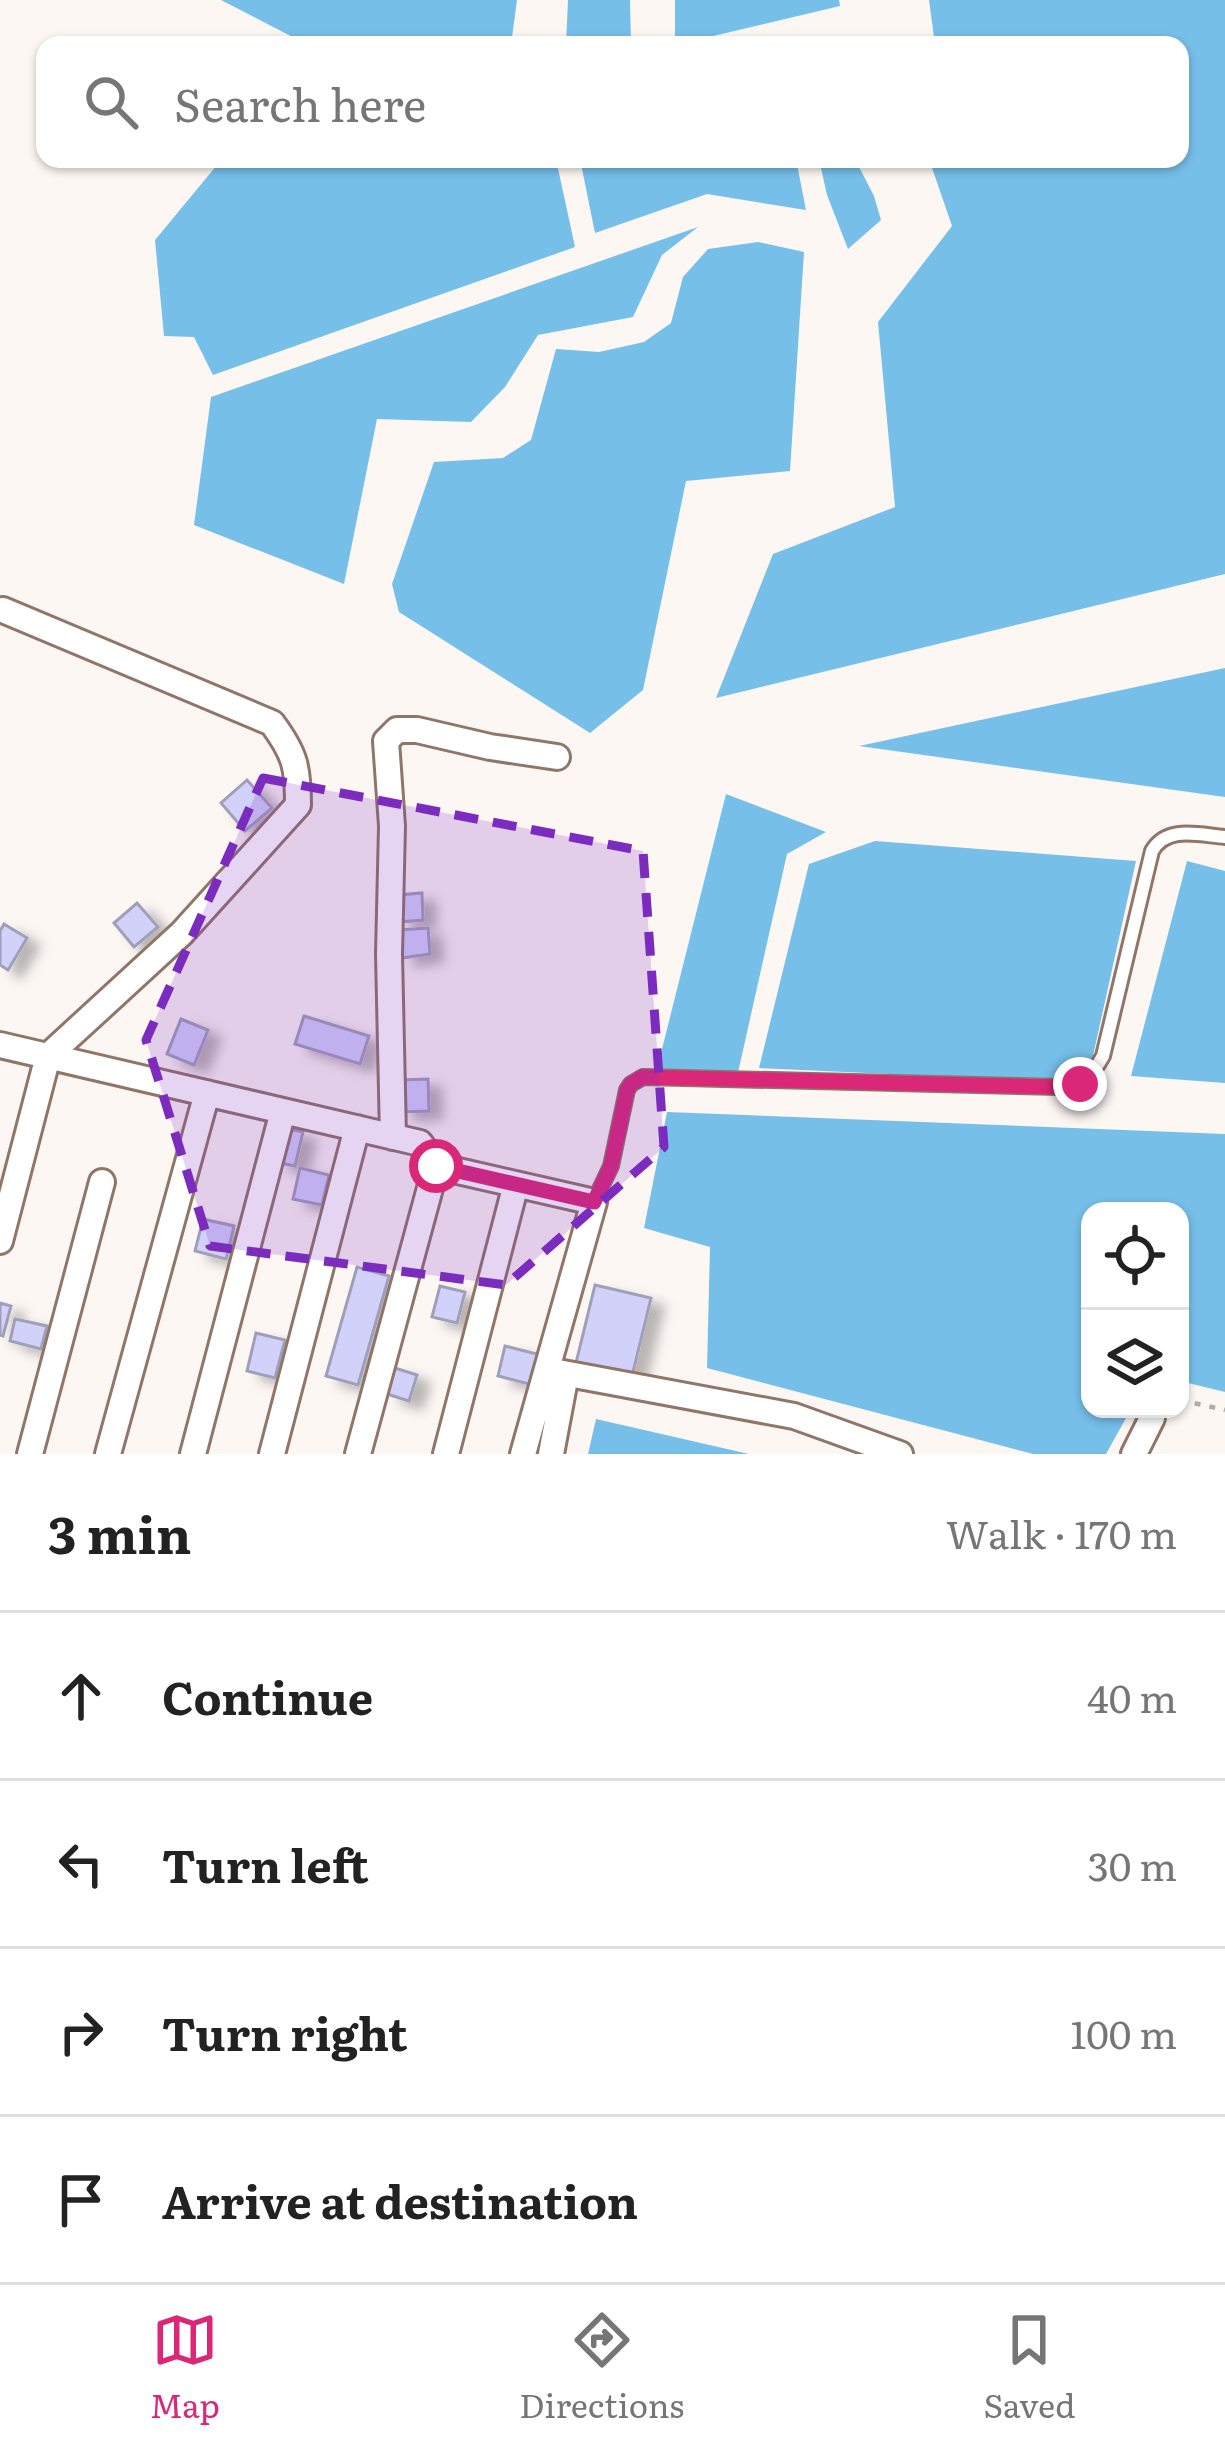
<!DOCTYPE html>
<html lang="en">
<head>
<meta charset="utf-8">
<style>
  :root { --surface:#fff; --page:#f6f6f6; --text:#222; --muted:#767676; --line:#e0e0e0; --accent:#db2777 }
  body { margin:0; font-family:Literata,serif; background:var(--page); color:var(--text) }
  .controls { position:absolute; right:36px; bottom:36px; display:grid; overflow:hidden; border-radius:24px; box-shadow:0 3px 9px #0004 }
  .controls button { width:108px; height:108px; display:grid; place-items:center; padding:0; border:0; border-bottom:3px solid var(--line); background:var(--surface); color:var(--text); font:60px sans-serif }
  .stop { position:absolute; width:36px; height:36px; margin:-27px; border:9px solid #db2777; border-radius:50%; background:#fff }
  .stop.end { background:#db2777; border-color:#fff; box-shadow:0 3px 12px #0008 }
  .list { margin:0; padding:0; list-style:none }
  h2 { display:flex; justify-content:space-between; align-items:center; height:156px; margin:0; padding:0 48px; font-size:51px }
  h2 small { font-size:39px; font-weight:400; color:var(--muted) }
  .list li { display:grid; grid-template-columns:78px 1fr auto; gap:36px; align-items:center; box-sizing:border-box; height:168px; padding:0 48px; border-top:3px solid var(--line) }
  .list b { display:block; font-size:45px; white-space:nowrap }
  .list em { font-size:39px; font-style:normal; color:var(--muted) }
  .icon { flex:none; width:66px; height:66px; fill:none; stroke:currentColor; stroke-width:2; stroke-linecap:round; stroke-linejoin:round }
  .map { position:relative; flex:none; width:1225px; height:1454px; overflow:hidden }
  .search { position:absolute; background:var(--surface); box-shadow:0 3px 9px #0004; left:36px; right:36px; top:36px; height:132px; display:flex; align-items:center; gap:30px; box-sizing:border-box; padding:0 42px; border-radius:24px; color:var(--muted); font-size:45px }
  .sheet { height:828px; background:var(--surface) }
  nav { display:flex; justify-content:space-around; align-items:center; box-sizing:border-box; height:168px; border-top:3px solid var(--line); background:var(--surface); font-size:33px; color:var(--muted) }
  nav a { display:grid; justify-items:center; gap:6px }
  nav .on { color:var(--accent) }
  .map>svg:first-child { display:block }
  .water { fill:#76bfe9 }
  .building { fill:#d2d1fa; stroke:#a09fba; stroke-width:3; filter:url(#shadow) }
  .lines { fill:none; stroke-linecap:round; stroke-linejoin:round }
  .service-casing { stroke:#907668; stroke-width:18 }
  .minor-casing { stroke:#907668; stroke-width:30 }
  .path { stroke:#b2aba7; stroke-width:4.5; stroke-dasharray:6 9; stroke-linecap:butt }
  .service { stroke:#fff; stroke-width:12 }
  .minor { stroke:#fff; stroke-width:24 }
  .route { stroke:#db2777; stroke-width:15 }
  .marked { fill:#7b2cbf; fill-opacity:0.2; stroke:#7b2cbf; stroke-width:9; stroke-dasharray:24 15; stroke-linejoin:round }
</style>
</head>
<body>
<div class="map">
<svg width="1225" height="1454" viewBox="0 0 1225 1454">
  <defs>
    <filter id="shadow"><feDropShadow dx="13" dy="8" stdDeviation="6" flood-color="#0004"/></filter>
  </defs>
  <rect width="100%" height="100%" fill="#fdf7f4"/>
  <!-- water -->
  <path class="water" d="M221 0H517L511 45H308Z
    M568 0H630L631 45H566Z
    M675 0H839L840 6 675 45Z
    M929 0H1225V574L716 698 773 554 895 507 878 322 952 226 929 159H1180V45H935Z
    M222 159H556L575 247 213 375 194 337 164 336 155 240Z
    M580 159H796L806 210 707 194 595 233Z
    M819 159H855L874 196 881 220 848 249 827 195Z
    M698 227 662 255 633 317 538 335 505 387 471 422 377 419 344 584 194 525 211 397Z
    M758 242 804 252 790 471 686 481 643 690 590 733 399 612 392 584 434 462 503 458 531 440 556 349 599 352 644 342 671 323 683 277 708 249Z
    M1225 668V797L859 746Z
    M726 794 826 832 787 854 737 1077 657 1069Z
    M875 841 1136 861 1087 1083 759 1068 809 864Z
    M1187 861 1225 871V1083L1131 1076Z
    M667 1112 1225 1134V1392L1180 1381V1211H1090V1409H1131L1106 1454H1033L707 1368 710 1247 644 1228Z
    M596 1419 749 1454H588Z"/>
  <!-- building -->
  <path class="building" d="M247 780 272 808 245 831 221 803Z
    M422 893 423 920 399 922 398 895Z
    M137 903 158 927 134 947 114 923Z
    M4 924 27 938 8 970 0 965V931Z
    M428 928 430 954 402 958 399 930Z
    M304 1016 369 1036 360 1064 295 1044Z
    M181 1019 208 1030 194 1065 167 1054Z
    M428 1079 429 1111 401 1112 400 1080Z
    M283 1128 303 1132 295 1166 276 1162Z
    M300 1168 329 1175 322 1205 293 1199Z
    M203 1219 234 1226 226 1259 195 1251Z
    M357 1267 389 1276 358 1385 326 1376Z
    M595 1285 651 1298 632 1376 576 1363Z
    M440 1286 465 1292 457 1323 432 1317Z
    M0 1303 11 1306 3 1336 0 1335Z
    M15 1319 47 1326 41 1349 10 1341Z
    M256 1333 285 1340 275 1378 247 1371Z
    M505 1346 541 1355 533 1385 498 1376Z
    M395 1368 417 1375 409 1401 387 1394Z"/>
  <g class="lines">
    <!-- service casing -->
    <g class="service-casing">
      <path id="service" d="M594 1202 611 1166 627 1090 631 1084 643 1077 1060 1087C1083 1084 1092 1076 1103 1056L1152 851C1167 825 1199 835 1225 837"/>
    </g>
    <!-- minor casing -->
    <g class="minor-casing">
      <path id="minor" d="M0 1045 420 1143 436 1166 594 1202 523 1454
        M393 1137 389 954 392 826 386 741 397 730H417L490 747 557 757
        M0 1241 48 1056 182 933 298 805C298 767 295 754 272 723L3 610
        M547 1370 794 1416 900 1454
        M30 1454 102 1182
        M108 1454 207 1093
        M193 1454 283 1111
        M272 1454 357 1128
        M358 1454 436 1166
        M446 1454 516 1184
        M551 1454 566 1374
        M1134 1454 1152 1418"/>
    </g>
    <!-- path -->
    <path class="path" d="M1180 1400 1225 1410"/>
    <!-- service -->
    <use href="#service" class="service"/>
    <!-- minor -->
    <use href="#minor" class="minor"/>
  </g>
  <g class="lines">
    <!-- route -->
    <path class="route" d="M436 1166 594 1202 611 1166 627 1090 631 1084 643 1077 1060 1087 1080 1084"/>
  </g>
  <!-- marked area -->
  <path class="marked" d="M263 778 643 851 664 1147 506 1285 210 1246 146 1040Z"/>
</svg>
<div class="controls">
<button><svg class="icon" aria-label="locate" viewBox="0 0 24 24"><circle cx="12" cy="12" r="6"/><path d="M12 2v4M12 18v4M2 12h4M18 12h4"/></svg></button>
<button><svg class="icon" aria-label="layers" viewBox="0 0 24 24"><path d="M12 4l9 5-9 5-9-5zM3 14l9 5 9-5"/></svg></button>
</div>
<div class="stop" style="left:436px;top:1166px"></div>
<div class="stop end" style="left:1080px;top:1084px"></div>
<div class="search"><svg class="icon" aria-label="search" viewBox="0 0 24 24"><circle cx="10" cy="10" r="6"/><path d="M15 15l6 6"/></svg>Search here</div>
</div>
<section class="sheet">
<h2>3 min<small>Walk · 170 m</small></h2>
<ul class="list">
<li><svg class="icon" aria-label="ahead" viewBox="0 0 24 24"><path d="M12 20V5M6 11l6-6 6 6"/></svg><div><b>Continue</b></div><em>40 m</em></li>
<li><svg class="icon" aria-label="left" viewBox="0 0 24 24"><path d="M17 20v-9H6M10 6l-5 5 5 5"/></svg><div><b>Turn left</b></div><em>30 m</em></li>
<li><svg class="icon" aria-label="right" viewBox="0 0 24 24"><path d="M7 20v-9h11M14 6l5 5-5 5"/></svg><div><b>Turn right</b></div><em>100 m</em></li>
<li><svg class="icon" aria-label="arrive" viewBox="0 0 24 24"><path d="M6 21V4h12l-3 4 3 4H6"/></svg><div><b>Arrive at destination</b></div></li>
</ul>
</section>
<nav>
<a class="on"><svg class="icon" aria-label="map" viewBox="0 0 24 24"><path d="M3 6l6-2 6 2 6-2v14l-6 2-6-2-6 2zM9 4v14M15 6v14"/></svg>Map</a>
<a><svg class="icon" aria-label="directions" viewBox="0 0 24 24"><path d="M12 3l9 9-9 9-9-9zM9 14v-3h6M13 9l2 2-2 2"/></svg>Directions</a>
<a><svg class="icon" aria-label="saved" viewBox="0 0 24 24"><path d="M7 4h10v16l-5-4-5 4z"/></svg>Saved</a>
</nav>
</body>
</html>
